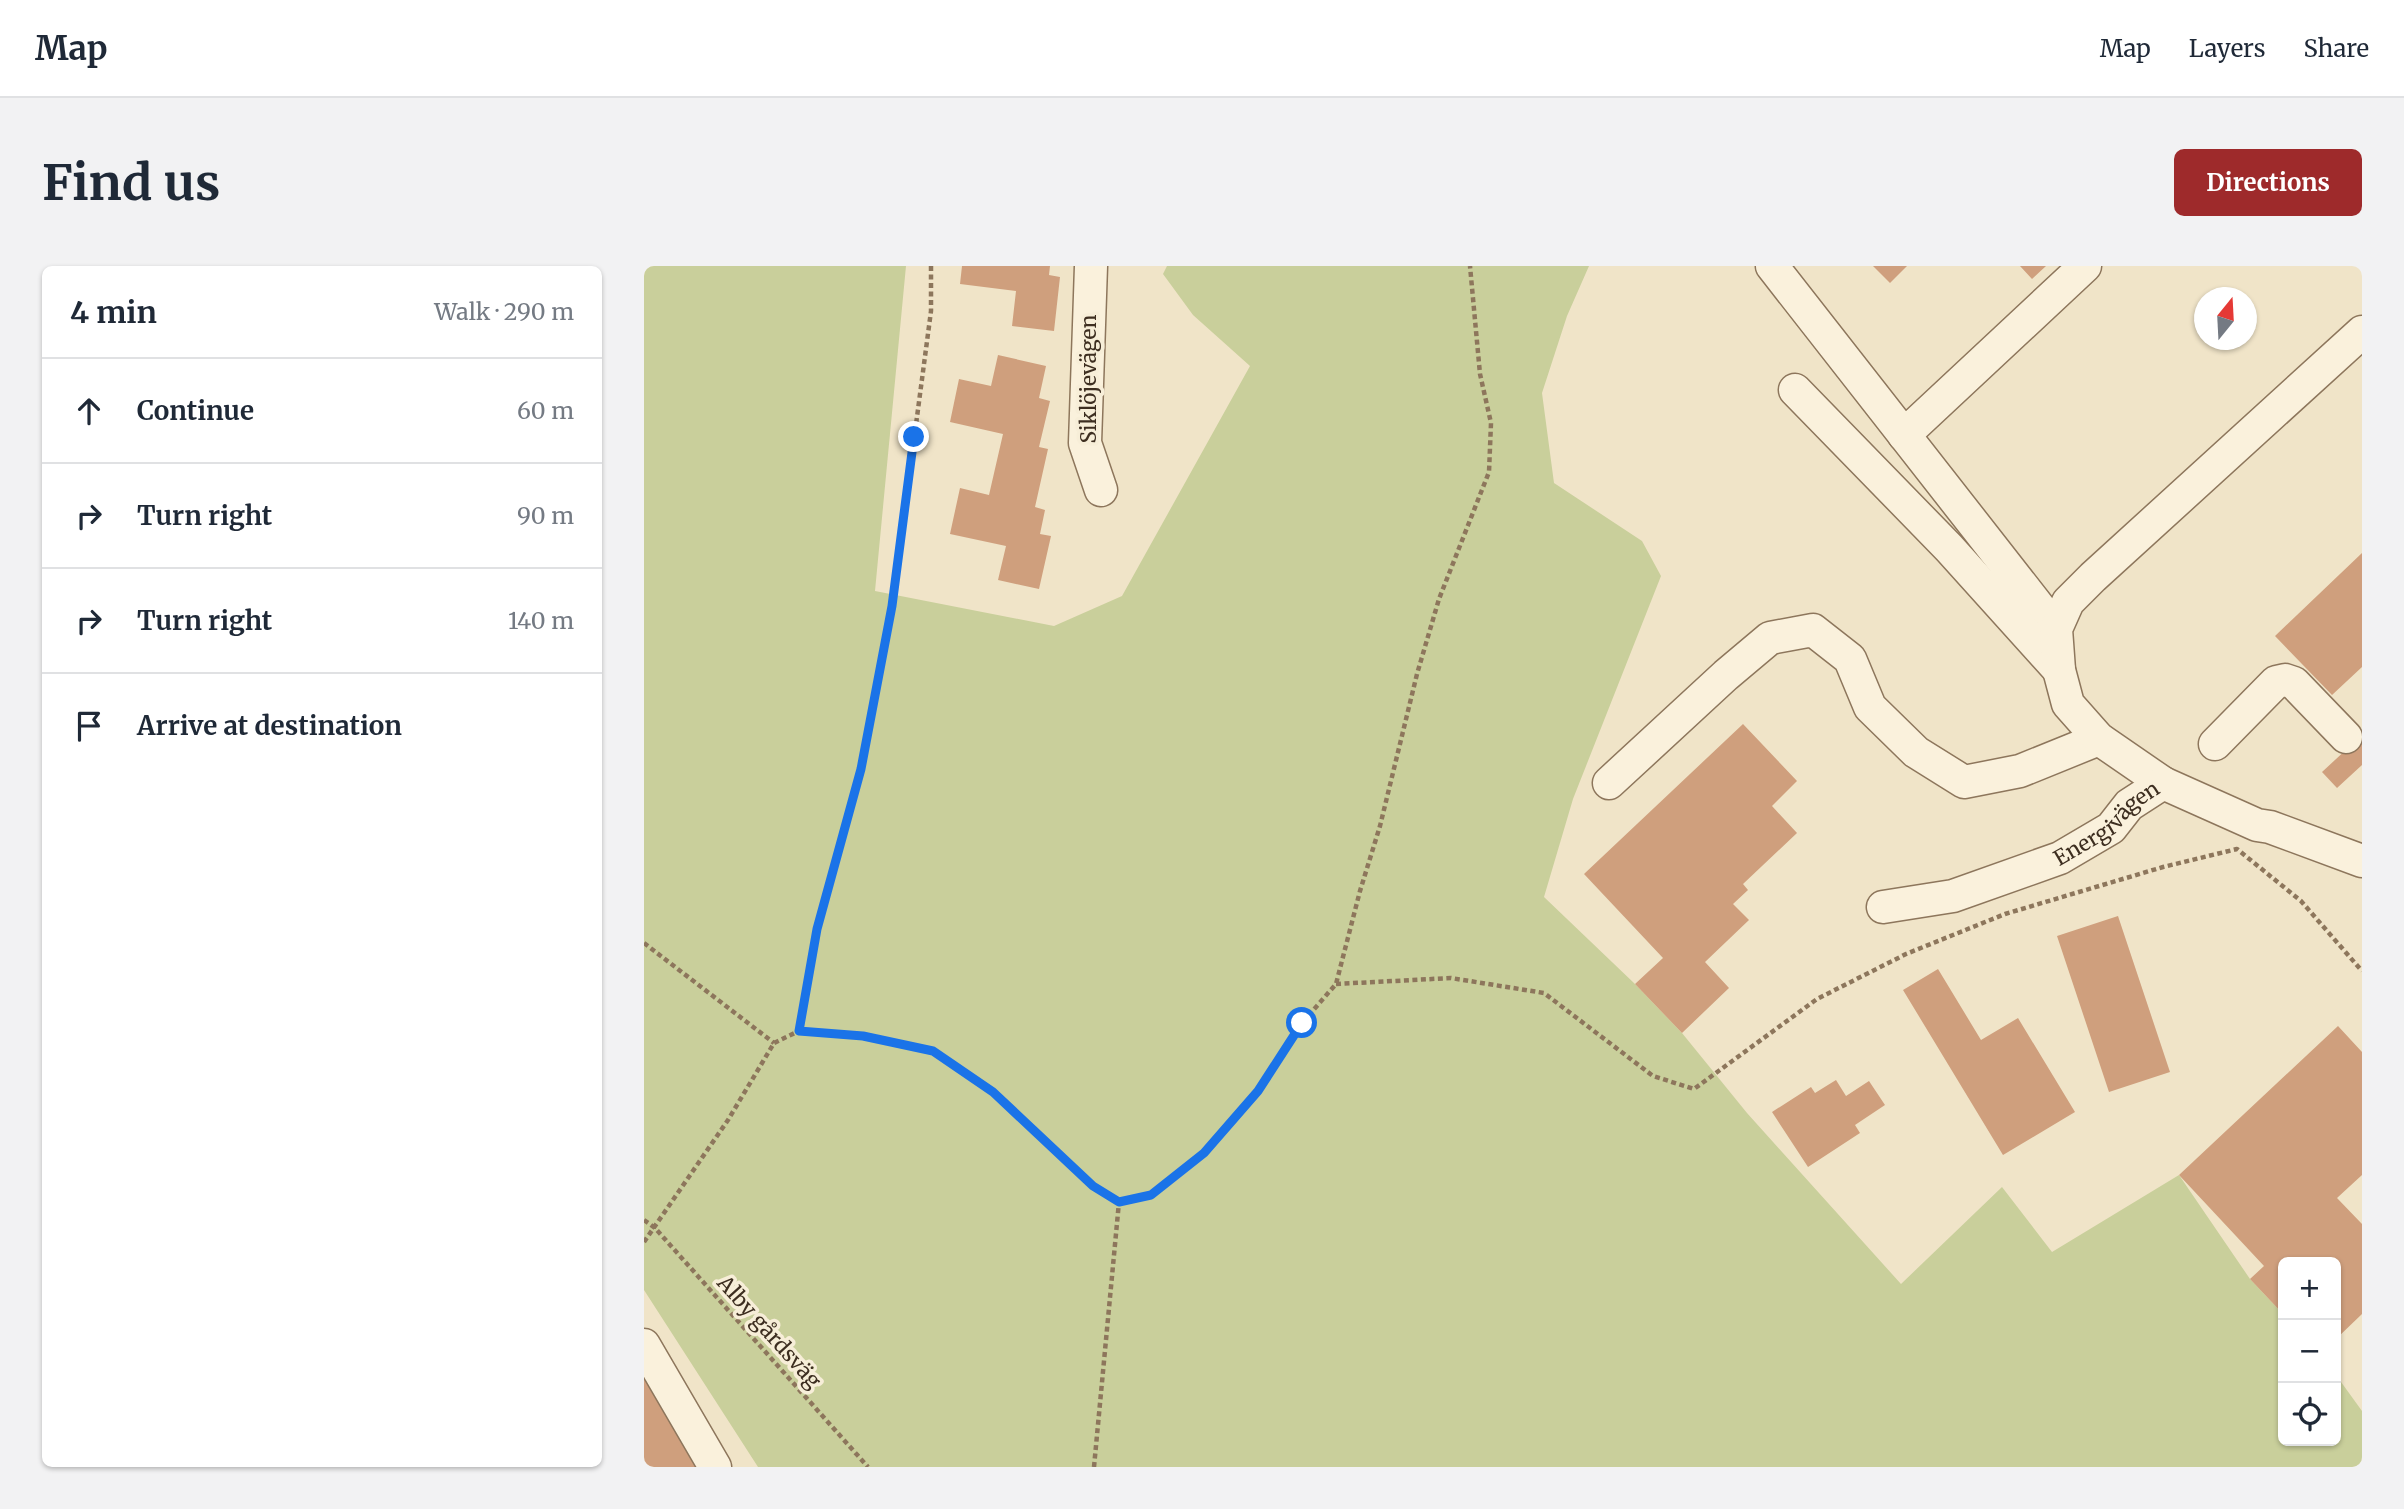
<!DOCTYPE html>
<html lang="en">
<head>
<meta charset="utf-8">
<style>
  :root { --surface:#fff; --page:#f2f2f3; --text:#1f2937; --muted:#747a83; --line:#e0e1e3; --accent:#9e2a2b }
  body { margin:0; font-family:Merriweather,serif; background:var(--page); color:var(--text) }
  .controls { position:absolute; right:21px; bottom:21px; display:grid; overflow:hidden; border-radius:10px; box-shadow:0 2px 5px #0004 }
  .controls button { width:63px; height:63px; display:grid; place-items:center; padding:0; border:0; border-bottom:2px solid var(--line); background:var(--surface); color:var(--text); font:35px sans-serif }
  .compass { position:absolute; left:1550px; top:21px; width:63px; height:63px; border-radius:50%; background:var(--surface); box-shadow:0 2px 5px #0004; rotate:18deg }
  .stop { position:absolute; width:21px; height:21px; margin:-16px; border:5px solid #1a73e8; border-radius:50%; background:#fff }
  .stop.end { background:#1a73e8; border-color:#fff; box-shadow:0 2px 7px #0008 }
  .list { margin:0; padding:0; list-style:none }
  h2 { display:flex; justify-content:space-between; align-items:center; height:91px; margin:0; padding:0 28px; font-size:30px }
  h2 small { font-size:23px; font-weight:400; color:var(--muted) }
  .list li { display:grid; grid-template-columns:46px 1fr auto; gap:21px; align-items:center; box-sizing:border-box; height:105px; padding:0 28px; border-top:2px solid var(--line) }
  .list b { display:block; font-size:26px; white-space:nowrap }
  .list em { font-size:23px; font-style:normal; color:var(--muted) }
  .icon { flex:none; width:38px; height:38px; fill:none; stroke:currentColor; stroke-width:2; stroke-linecap:round; stroke-linejoin:round }
  .map { position:relative; flex:none; width:1718px; height:1201px; overflow:hidden; border-radius:10px }
  header { display:flex; align-items:center; gap:42px; box-sizing:border-box; height:98px; padding:0 35px; background:var(--surface); border-bottom:2px solid var(--line) }
  header strong { font-size:33px }
  nav { display:flex; gap:38px; margin-inline-start:auto; font-size:24px }
  .intro { display:flex; align-items:center; justify-content:space-between; box-sizing:border-box; height:168px; padding:0 42px }
  h1 { margin:0; font-size:49px }
  .button { padding:18px 32px; border-radius:10px; background:var(--accent); color:#fff; font-size:24px; font-weight:700 }
  main { display:flex; gap:42px; padding:0 42px }
  aside { flex:1; background:var(--surface); border-radius:10px; box-shadow:0 2px 5px #0004 }
  .map>svg:first-child { display:block }
  .green { fill:#c9cf9b }
  .building { fill:#cf9f7d }
  .lines { fill:none; stroke-linecap:round; stroke-linejoin:round }
  .minor-casing { stroke:#8d765c; stroke-width:35 }
  .path { stroke:#8d765c; stroke-width:4.5; stroke-dasharray:5 3.5; stroke-linecap:butt }
  .minor { stroke:#faf1dc; stroke-width:32 }
  .route { stroke:#1a73e8; stroke-width:9 }
  .labels { text-anchor:middle; stroke-width:7; stroke-linejoin:round; paint-order:stroke }
  .street-label { font-size:21px; fill:#3d2e20; stroke:#f7eed8 }
</style>
</head>
<body>
<header>
<strong>Map</strong>
<nav><a>Map</a><a>Layers</a><a>Share</a></nav>
</header>
<div class="intro"><h1>Find us</h1><a class="button">Directions</a></div>
<main>
<aside>
<h2>4 min<small>Walk · 290 m</small></h2>
<ul class="list">
<li><svg class="icon" aria-label="ahead" viewBox="0 0 24 24"><path d="M12 20V5M6 11l6-6 6 6"/></svg><div><b>Continue</b></div><em>60 m</em></li>
<li><svg class="icon" aria-label="right" viewBox="0 0 24 24"><path d="M7 20v-9h11M14 6l5 5-5 5"/></svg><div><b>Turn right</b></div><em>90 m</em></li>
<li><svg class="icon" aria-label="right" viewBox="0 0 24 24"><path d="M7 20v-9h11M14 6l5 5-5 5"/></svg><div><b>Turn right</b></div><em>140 m</em></li>
<li><svg class="icon" aria-label="arrive" viewBox="0 0 24 24"><path d="M6 21V4h12l-3 4 3 4H6"/></svg><div><b>Arrive at destination</b></div></li>
</ul>
</aside>
<div class="map">
<svg width="1718" height="1201" viewBox="0 0 1718 1201">
  <rect width="100%" height="100%" fill="#f0e4c8"/>
  <!-- green -->
  <path class="green" d="M0 0H262L231 325 410 360 478 330 606 100 549 49 519 8 523 0H945L923 50 898 127 910 217 998 275 1017 310 929 533 900 631 991 718 1038 767 1103 847 1257 1018 1358 921 1408 986 1535 909 1606 1013 1639 1048V1175H1692V1109L1718 1145V1201H114L0 1024Z"/>
  <!-- building -->
  <path class="building" d="M318 0H406L405 9 416 11 410 65 368 60 372 25 316 18Z
    M1229 0H1263L1246 17Z
    M1376 0H1402L1388 13Z
    M354 89 402 100 395 132 406 135 395 181 404 183 391 241 401 244 396 268 407 270 395 323 354 314 362 280 306 268 316 222 345 229 359 168 306 156 315 113 347 120Z
    M1718 287V401L1688 429 1631 370Z
    M1099 458 1153 515 1128 540 1153 567 1099 618 1104 624 1089 638 1105 654 1061 696 1085 722 1038 767 991 718 1019 692 940 608Z
    M1718 469V499L1693 522 1678 506Z
    M1474 650 1526 806 1465 826 1413 670Z
    M1294 703 1337 774 1374 752 1431 846 1359 889 1259 724Z
    M1694 760 1718 786V909L1693 932 1718 958V1048L1692 1073V996H1639V1048L1606 1013 1620 1000 1535 909Z
    M1192 814 1202 830 1225 815 1241 839 1211 859 1216 867 1164 901 1128 846 1167 821 1171 827Z
    M0 1098 57 1201H0Z"/>
  <g class="lines">
    <!-- minor casing -->
    <g class="minor-casing">
      <g id="minor">
        <path d="M447 0 441 177 457 224"/>
        <path d="M1128 0 1412 363"/>
        <path d="M1151 124 1305 282 1415 404"/>
        <path d="M1260 169 1441 0"/>
        <path d="M1571 478 1632 416 1641 414 1650 417 1702 471"/>
        <path d="M965 517 1082 409 1126 372 1169 364 1206 393 1226 441 1272 486 1320 516 1376 505 1455 473"/>
        <path d="M1519 517 1455 473 1424 438 1415 404 1412 363 1424 336 1449 311 1718 66"/>
        <path id="s1" d="M1239 641 1309 630 1416 592 1467 562 1485 539 1519 517 1613 559 1626 561 1718 595"/>
        <path d="M0 1079 71 1201"/>
      </g>
    </g>
    <!-- path -->
    <path class="path" d="M287 0V45L248 340 217 503 173 663 155 765 219 770 289 785 349 826 449 920 475 936 507 929 560 887 614 825 658 757 692 718 716 625 736 560 773 408 795 333 845 206 847 157 836 108 826 0
      M0 677 130 777
      M692 718 807 712 900 727 1009 810 1050 823 1173 733 1262 688 1361 648 1519 601 1593 583 1657 635 1718 705
      M0 954 11 962 224 1201
      M0 976 84 854 130 777 155 765
      M450 1201 475 936"/>
    <!-- minor -->
    <use href="#minor" class="minor"/>
  </g>
  <g class="lines">
    <!-- route -->
    <path class="route" d="M270 171 248 340 217 503 173 663 155 765 219 770 289 785 349 826 449 920 475 936 507 929 560 887 614 825 658 757"/>
  </g>
  <g class="labels">
    <!-- street labels -->
    <g class="street-label">
      <text transform="translate(445 113) rotate(-90)" y="7">Siklöjevägen</text>
      <text dy="7" stroke="none"><textPath href="#s1" startOffset="243">Energivägen</textPath></text>
      <text transform="translate(125 1066) rotate(48)" y="7">Alby gårdsväg</text>
    </g>
  </g>
</svg>
<div class="controls">
<button>+</button>
<button>−</button>
<button><svg class="icon" aria-label="locate" viewBox="0 0 24 24"><circle cx="12" cy="12" r="6"/><path d="M12 2v4M12 18v4M2 12h4M18 12h4"/></svg></button>
</div>
<svg class="compass" viewBox="-18 -18 36 36"><path d="M0-13l5 13h-10z" fill="#e53935"/><path d="M0 13l5-13h-10z" fill="#747a83"/></svg>
<div class="stop" style="left:658px;top:757px"></div>
<div class="stop end" style="left:270px;top:171px"></div>
</div>
</main>
</body>
</html>
